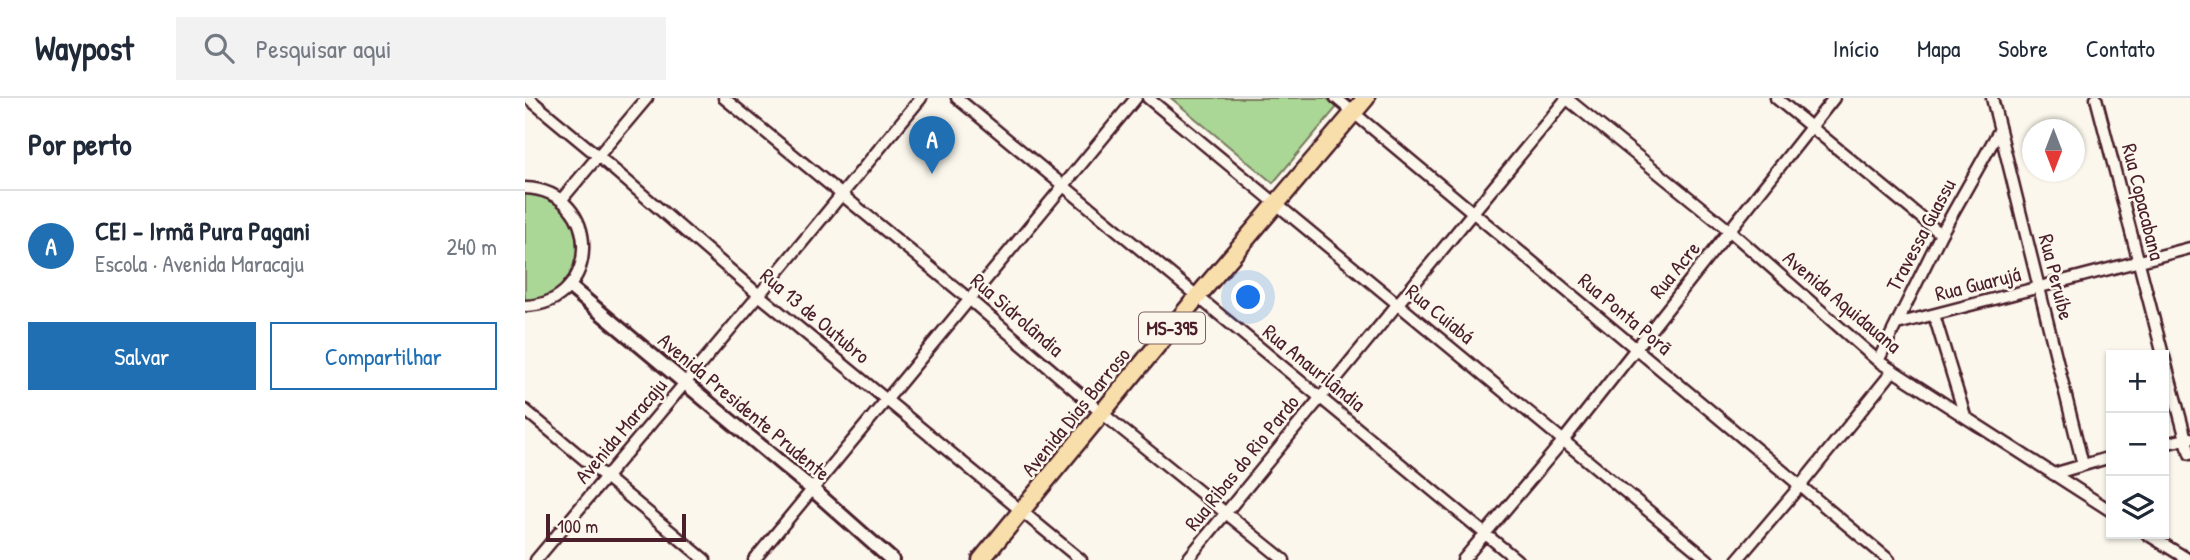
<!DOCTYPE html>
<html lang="pt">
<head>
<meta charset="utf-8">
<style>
  :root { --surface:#fff; --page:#f2f2f3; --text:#1f2937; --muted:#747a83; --line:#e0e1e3; --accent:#1f6fb2 }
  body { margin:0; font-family:"Patrick Hand",sans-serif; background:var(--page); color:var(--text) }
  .controls { position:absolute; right:21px; bottom:21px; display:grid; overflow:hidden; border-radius:0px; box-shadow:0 2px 5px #0004 }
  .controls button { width:63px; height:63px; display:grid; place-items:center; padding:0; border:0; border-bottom:2px solid var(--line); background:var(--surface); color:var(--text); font:35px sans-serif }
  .compass { position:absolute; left:1497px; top:21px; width:63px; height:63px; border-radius:50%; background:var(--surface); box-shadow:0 2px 5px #0004; rotate:180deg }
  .scale { position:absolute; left:21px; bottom:18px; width:140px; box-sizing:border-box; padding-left:7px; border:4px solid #4a1f2b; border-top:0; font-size:19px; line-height:24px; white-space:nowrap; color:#4a1f2b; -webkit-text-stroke:5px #fbf7ec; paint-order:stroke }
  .you { position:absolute; left:724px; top:200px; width:24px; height:24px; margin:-18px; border:5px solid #fff; border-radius:50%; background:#1a73e8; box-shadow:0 0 0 10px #1a73e833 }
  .badge { display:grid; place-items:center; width:46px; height:46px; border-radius:50%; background:var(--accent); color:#fff; font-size:23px; font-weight:700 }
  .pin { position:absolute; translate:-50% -58px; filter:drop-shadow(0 2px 4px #0008) }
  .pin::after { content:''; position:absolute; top:37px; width:24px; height:21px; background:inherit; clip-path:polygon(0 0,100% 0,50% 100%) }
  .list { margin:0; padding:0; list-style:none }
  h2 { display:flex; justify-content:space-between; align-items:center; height:91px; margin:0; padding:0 28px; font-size:30px }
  h2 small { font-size:23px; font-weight:400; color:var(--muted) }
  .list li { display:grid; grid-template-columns:46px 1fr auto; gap:21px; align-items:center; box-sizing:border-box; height:112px; padding:0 28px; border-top:2px solid var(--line) }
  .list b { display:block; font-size:26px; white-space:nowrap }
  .list p { margin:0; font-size:23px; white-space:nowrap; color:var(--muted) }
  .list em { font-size:23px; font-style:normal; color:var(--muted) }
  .actions { display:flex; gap:14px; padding:21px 28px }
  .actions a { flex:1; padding:16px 0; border:2px solid var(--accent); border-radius:0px; text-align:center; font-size:24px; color:var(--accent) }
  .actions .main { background:var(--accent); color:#fff }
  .icon { flex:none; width:38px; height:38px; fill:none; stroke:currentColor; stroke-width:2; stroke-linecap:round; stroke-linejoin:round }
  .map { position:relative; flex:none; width:1665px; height:462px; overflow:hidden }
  header { display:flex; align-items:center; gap:42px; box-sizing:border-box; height:98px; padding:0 35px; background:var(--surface); border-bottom:2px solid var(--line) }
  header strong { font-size:33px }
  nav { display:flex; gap:38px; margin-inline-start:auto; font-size:24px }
  .search { width:490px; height:63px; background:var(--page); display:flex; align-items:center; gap:18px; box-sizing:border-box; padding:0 24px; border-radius:0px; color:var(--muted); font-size:26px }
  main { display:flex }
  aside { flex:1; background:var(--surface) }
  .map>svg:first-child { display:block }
  .green { fill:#aad796; stroke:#7a7b60; stroke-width:2 }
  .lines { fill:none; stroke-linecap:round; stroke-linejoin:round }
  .minor-casing { stroke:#4a1f2b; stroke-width:15 }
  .tertiary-casing { stroke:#4a1f2b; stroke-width:18 }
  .primary-casing { stroke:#4a1f2b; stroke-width:21 }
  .minor { stroke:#fbf7ec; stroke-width:10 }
  .tertiary { stroke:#fbf7ec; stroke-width:12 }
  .primary { stroke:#f8deab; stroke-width:16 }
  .labels { text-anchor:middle; stroke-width:5; stroke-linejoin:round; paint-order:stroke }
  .shield { fill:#fbf7ec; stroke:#7f6065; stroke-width:2 }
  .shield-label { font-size:19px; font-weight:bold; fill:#4a1f2b }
  .street-label { font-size:21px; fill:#4a1f2b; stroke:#fbf7ec }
</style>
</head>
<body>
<header>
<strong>Waypost</strong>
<div class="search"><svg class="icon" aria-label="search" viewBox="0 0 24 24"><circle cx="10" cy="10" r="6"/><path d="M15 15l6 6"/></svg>Pesquisar aqui</div>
<nav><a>Início</a><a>Mapa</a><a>Sobre</a><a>Contato</a></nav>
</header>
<main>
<aside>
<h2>Por perto<small></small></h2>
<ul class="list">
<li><span class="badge">A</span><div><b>CEI - Irmã Pura Pagani</b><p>Escola · Avenida Maracaju</p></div><em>240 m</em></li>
</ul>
<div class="actions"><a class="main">Salvar</a><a>Compartilhar</a></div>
</aside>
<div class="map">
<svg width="1665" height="462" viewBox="0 0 1665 462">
  <rect width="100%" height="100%" fill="#fbf7ec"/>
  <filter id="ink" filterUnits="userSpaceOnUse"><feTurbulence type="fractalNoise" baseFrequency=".0143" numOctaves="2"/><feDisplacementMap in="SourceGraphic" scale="14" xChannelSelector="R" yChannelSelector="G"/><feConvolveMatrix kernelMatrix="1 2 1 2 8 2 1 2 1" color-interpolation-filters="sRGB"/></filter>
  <g filter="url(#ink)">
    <!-- green -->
    <path class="green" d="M646 0H801L812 9 748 85Z
      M0 94C11 96 22 97 32 104 65 126 59 177 27 197 19 201 8 202 0 204Z"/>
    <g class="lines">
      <!-- minor casing -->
      <g class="minor-casing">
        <path id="minor" d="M3 0 73 58 234 197 556 462
          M199 0 444 201 578 316 759 462
          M432 0 992 462
          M623 0 1183 462
          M811 0 1364 462
          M1041 0 1205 133 1353 263 1586 413
          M1251 0 1416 136
          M1467 0 1558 367
          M1571 0 1638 257
          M0 90C78 93 77 206 0 208
          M37 101 122 0
          M1409 217 1440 318
          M1372 226 1665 150
          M1639 259 1665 356
          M1353 263 1416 136 1475 31
          M0 312 180 462
          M1639 346 1665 340
          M1528 376 1586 359
          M1622 436 1664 462
          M11 462 234 197 396 0
          M229 462 611 0
          M662 462 1042 0
          M938 462 1038 343 1309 0
          M1212 462 1275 388 1368 273"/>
      </g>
      <!-- tertiary casing -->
      <g class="tertiary-casing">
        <path id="tertiary" d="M45 189 287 391 367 462"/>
      </g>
      <!-- primary casing -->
      <g class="primary-casing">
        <path id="primary" d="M456 462 672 199 841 0"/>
      </g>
      <!-- minor -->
      <use href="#minor" class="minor"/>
      <!-- tertiary -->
      <use href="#tertiary" class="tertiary"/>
      <!-- primary -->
      <use href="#primary" class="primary"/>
    </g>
  </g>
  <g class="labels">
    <!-- shield labels -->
    <rect class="shield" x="614" y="214.5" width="66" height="31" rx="5"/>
    <g class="shield-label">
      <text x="647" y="237">MS-395</text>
    </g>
    <!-- street labels -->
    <g class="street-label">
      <text transform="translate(1618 104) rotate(76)" y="7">Rua Copacabana</text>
      <text transform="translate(1396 137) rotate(-62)" y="7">Travessa Guassu</text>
      <text transform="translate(1150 172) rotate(-51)" y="7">Rua Acre</text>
      <text transform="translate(1531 179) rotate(76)" y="7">Rua Peruíbe</text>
      <text transform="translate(1453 186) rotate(-14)" y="7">Rua Guarujá</text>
      <text transform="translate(1317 204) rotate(40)" y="7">Avenida Aquidauana</text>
      <text transform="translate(915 216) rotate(39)" y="7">Rua Cuiabá</text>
      <text transform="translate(1100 216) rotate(40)" y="7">Rua Ponta Porã</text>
      <text transform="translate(492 217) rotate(41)" y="7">Rua Sidrolândia</text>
      <text transform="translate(290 218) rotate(40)" y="7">Rua 13 de Outubro</text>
      <text transform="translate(789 270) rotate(39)" y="7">Rua Anaurilândia</text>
      <text transform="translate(219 309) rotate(40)" y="7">Avenida Presidente Prudente</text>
      <text transform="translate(551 314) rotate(-51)" y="7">Avenida Dias Barroso</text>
      <text transform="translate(96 333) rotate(-50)" y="7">Avenida Maracaju</text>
      <text transform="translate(717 365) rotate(-51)" y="7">Rua Ribas do Rio Pardo</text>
    </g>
  </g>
</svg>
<div class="controls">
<button>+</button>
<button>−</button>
<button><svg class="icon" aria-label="layers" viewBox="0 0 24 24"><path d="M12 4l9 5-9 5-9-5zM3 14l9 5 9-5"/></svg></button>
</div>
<svg class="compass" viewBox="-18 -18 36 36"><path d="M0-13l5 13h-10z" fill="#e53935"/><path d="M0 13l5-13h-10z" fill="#747a83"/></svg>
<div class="scale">100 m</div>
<div class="you"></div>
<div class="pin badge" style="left:407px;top:76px">A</div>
</div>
</main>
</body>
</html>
